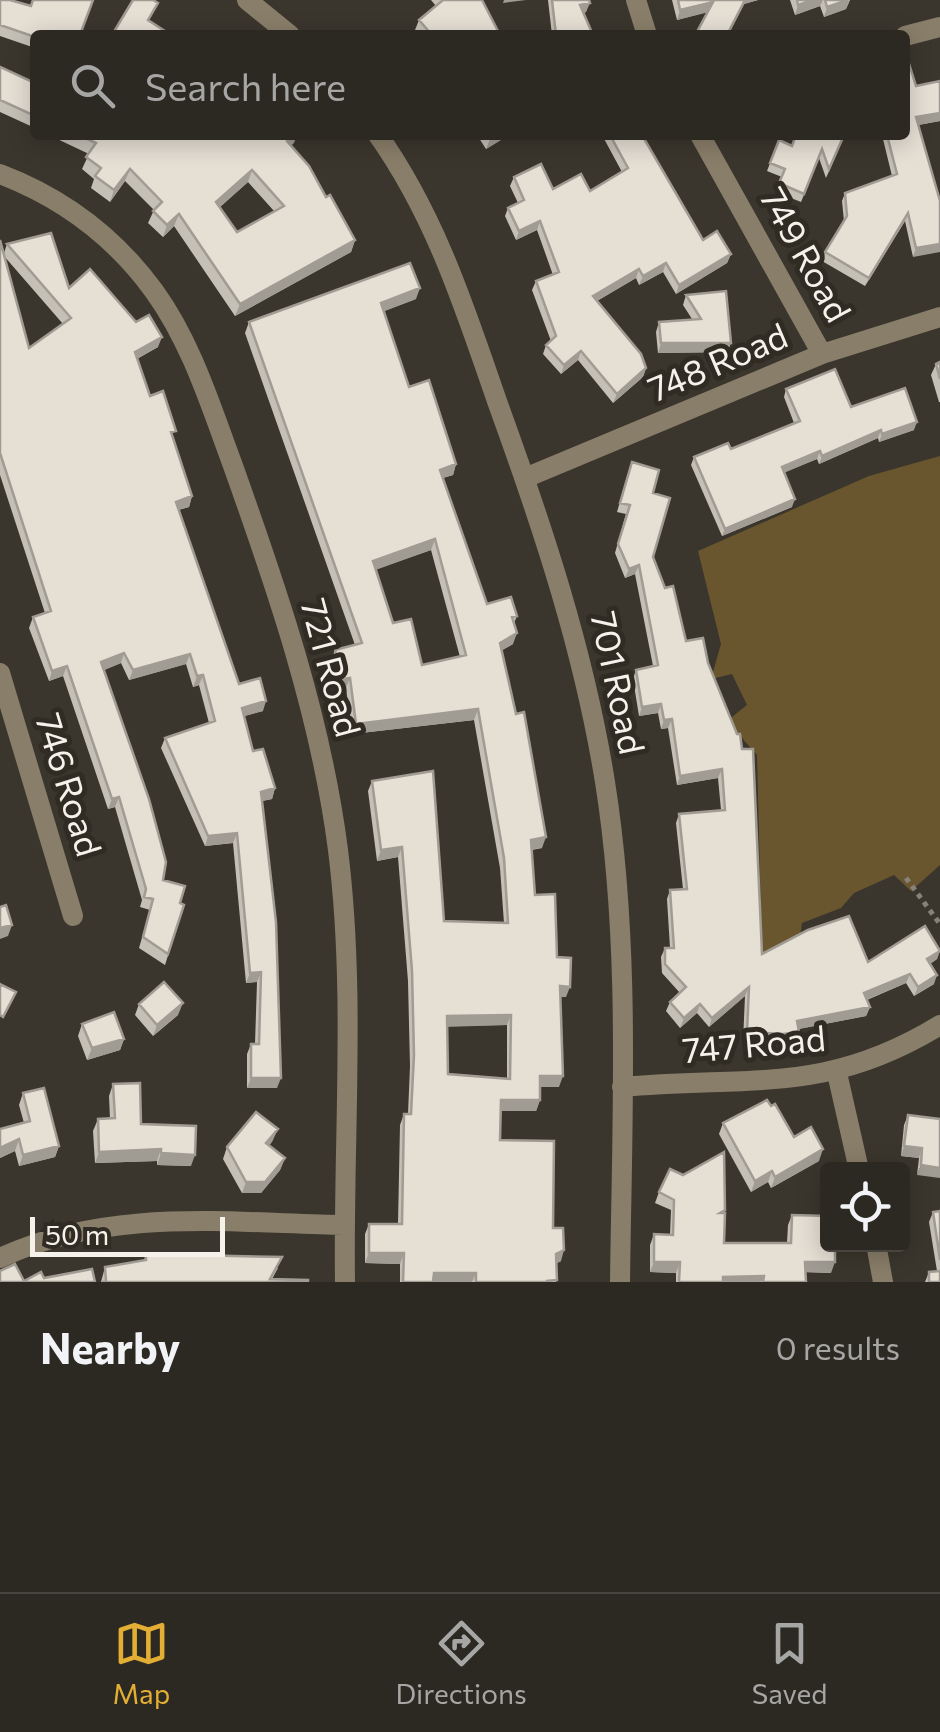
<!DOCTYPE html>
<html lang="en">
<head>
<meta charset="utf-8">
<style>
  :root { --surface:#2c2822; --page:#38342f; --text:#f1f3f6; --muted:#a6a6a5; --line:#484440; --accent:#e2ae34 }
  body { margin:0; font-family:Commissioner,sans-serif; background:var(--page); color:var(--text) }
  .controls { position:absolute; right:30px; bottom:30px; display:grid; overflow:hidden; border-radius:10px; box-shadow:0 5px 25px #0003 }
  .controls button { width:90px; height:90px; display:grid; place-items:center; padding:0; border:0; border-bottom:2px solid var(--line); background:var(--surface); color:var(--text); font:50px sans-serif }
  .scale { position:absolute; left:30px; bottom:25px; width:195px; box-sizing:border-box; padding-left:10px; border:5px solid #f5f2ec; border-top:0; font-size:28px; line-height:35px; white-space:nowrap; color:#f5f2ec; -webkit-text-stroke:8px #302c23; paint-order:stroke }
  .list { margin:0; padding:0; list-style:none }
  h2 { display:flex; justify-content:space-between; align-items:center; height:130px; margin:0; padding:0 40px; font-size:42px }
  h2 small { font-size:32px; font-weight:400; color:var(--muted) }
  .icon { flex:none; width:55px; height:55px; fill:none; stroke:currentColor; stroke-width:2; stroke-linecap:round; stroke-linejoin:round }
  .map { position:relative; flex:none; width:940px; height:1282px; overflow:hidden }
  .search { position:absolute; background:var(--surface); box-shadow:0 5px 25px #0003; left:30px; right:30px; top:30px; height:110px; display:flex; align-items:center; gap:25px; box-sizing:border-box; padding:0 35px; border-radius:10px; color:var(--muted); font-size:38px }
  .sheet { height:310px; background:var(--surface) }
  nav { display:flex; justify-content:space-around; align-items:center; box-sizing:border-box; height:140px; border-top:2px solid var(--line); background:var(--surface); font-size:28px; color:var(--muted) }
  nav a { display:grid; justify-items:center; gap:5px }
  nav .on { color:var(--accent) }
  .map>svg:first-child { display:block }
  .green { fill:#69562f }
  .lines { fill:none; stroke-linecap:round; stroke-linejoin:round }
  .path { stroke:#86827a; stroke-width:5; stroke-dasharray:5 5; stroke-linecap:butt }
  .minor { stroke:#897e69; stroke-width:20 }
  .wall { fill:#c5c0b6; fill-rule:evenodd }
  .shaded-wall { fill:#a09c94 }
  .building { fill:#e5dfd4; stroke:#a09c94; stroke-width:2.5; fill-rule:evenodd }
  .labels { text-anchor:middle; stroke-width:10; stroke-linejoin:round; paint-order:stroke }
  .street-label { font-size:35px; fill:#f5f2ec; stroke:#302c23 }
</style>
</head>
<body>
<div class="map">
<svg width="940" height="1282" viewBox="0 0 940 1282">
  <rect width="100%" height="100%" fill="#3b362d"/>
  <!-- green -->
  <path class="green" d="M940 456V865L911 891 894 875 854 893 841 908 802 923 800 936 762 955 757 755 727 721 747 705 732 674 711 679 721 644 698 551 869 476Z"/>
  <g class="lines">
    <!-- path -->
    <path class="path" d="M906 878 940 924"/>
    <!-- minor -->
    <path class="minor" d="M247 0 290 35
      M636 0 647 35
      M905 36 940 27
      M378 135C436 217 465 309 498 404 543 528 584 651 605 782 631 945 622 1117 620 1282
      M700 135 822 354
      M0 174C63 198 114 236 154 291 191 342 210 404 232 463 277 589 321 717 338 850 356 993 343 1138 345 1282
      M525 478 822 354 940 317
      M0 673 73 916
      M837 1073 859 1170
      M622 1087C749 1075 824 1096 940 1025
      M876 1244 883 1282
      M0 1258C109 1207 228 1223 345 1225"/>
  </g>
  <!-- wall -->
  <path class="wall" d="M0 0 35 35V48L0 36Z
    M431 0H482L500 35H420L415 30 419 20 436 6Z
    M548 0H589L586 12 584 13 593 35H552Z
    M672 0H758L744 4 728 35H696L707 12 677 20Z
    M790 0H850L846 9 824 17 820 6 795 15Z
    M0 67 35 83V128L0 112Z
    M916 86 940 121 918 125 940 201 913 257 905 221 865 286 822 261 825 252 844 221 842 201 845 193 892 176 882 135H905Z
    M54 135H297L291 145 355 240 351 252 235 316 174 226 163 237 148 223 154 210 125 181 110 202 91 188 94 179 82 169 89 154 53 137ZM248 182 274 211 237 232 220 207Z
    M477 135H509L486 149Z
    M602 135H642L703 240 731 254 727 263 676 294 663 272 639 285 636 278 597 301 646 368 643 377 613 403 578 360 561 374 543 354 546 345 551 341 532 290 536 281 553 275 537 230 516 240 505 216 508 208 518 203 510 186 514 177 553 189 590 191 622 172Z
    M845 135 826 178 819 158 801 202 776 192 782 177 767 171 779 140 792 146Z
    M0 240 4 253 7 244 158 347 137 359 150 396 173 439 192 496 189 507 178 510 239 684 263 711 244 716 253 751 275 788 272 799 262 801 277 1088H247V1054L251 1044H255L257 982 246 983 233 843 205 846 161 748 165 738 209 723 199 685 193 687 186 664 129 680 121 663 104 670 163 880 180 903 184 905 165 965 139 948 150 910 140 907 142 900 115 807 108 809 63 676 49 681 29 628 33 617 45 613 0 475ZM4 256 63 324 29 348Z
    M686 295 731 343 727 352 658 353 656 332 659 322 692 319 683 305Z
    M416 299 384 311 409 387 456 464 453 475 443 478 487 604 517 616 514 623 513 644 502 650 542 848 532 850 535 895 557 957 566 997H560L559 1087H540V1100L536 1111H501L500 1140 553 1228 561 1261 557 1263 556 1282H400V1264L365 1263V1234L369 1224H398L400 1125 404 1114H408L410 1066 408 981 398 857 377 861 368 791 372 781 444 921 504 923 500 868 474 720 352 734 346 688 339 690 331 660 335 650 355 645 245 333 249 322ZM431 550 460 657 422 665 393 623 376 569ZM507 1025V1079L448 1074 447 1026Z
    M940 362V402H939L931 375 936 364Z
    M786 389 851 407 914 430 879 442 878 438 819 464 817 459 784 472 792 507 722 536 691 465 694 457 731 449 794 423 784 397Z
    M629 471 653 493V557L686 641 703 638 762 954 868 962 940 949 937 959 930 964 934 984 914 996 906 983 867 1000 870 1007 866 1016 798 1029 795 1041 780 1043 743 1042 745 996 709 1027 697 1013 680 1028 666 1011 670 1002 680 993 662 973 661 957 665 948H670L667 899 670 890 683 889 676 823 679 814 721 810 718 778 677 785 668 728 661 729 658 713 639 716 633 679 636 670 653 666 635 574 625 578 615 553 626 514 617 512Z
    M139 1004 178 1015 153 1036 135 1015Z
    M82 1024 124 1039 120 1050 87 1060 78 1036Z
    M113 1084 141 1124 191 1166 157 1165V1161L95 1163 93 1131 98 1119H110L109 1096Z
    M23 1093 59 1146 55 1157 19 1166 15 1151 0 1158V1129L24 1123 19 1105Z
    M771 1106 794 1137 819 1161 771 1188 768 1182 751 1192 719 1134 723 1123Z
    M908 1115 940 1119 917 1175 919 1158 901 1156 904 1125Z
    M273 1140 269 1146 285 1158 280 1170 261 1193H242L223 1159 227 1147Z
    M659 1192 724 1213V1243H787L788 1225 792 1215 831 1273 805 1272 806 1282H676V1273L650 1272V1245L654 1234 670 1235 671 1210 655 1203Z
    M940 1211V1282H925L929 1272 937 1271 929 1222 933 1212Z
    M146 1254 278 1268 272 1279 101 1282 105 1267 144 1260Z"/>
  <!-- shaded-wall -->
  <path class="shaded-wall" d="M504 0H526L503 3Z
    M745 0H758L744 4 728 35H727Z
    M813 0H823L820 6 795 15 798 5Z
    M850 0 846 9 824 17 827 7Z
    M713 2 709 12 677 20 680 10Z
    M590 3 586 12 577 14 580 5Z
    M940 113V121L913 126 916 117Z
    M294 135H297L294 143 283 153 287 141Z
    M496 135H509L486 149 490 139Z
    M130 169 125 181 110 202 114 190Z
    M252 170 248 182 212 214 216 202Z
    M908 213 905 221 865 286 869 278Z
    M179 214 174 226 163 237 167 225Z
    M540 221 537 230 516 240 519 231Z
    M355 240 351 252 235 316 240 304Z
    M940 244V252L913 257 916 248Z
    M731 254 727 263 676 294 679 285Z
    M666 263 663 272 639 285 643 276Z
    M639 269 636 278 590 305 593 296Z
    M420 288 416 299 377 314 381 303Z
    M162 337 158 347 131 362 135 352Z
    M661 343H731L727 352 658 353Z
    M581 351 578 360 561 374 564 365Z
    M646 368 643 377 613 403 617 394Z
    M917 422 914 430 879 442 882 434Z
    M881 430 878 438 819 464 822 456Z
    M820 451 817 459 779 475 782 467Z
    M456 464 453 475 436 480 440 470Z
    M192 496 189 507 172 512 176 502Z
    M795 499 792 507 722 536 725 529Z
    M435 539 431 550 370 572 373 561Z
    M639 565 635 574 625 578 629 569Z
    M517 633 513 644 496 654 500 643Z
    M124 653 121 663 97 673 101 662Z
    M190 654 186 664 129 680 133 670Z
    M67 666 63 676 49 681 52 671Z
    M203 675 199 685 193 687 197 676Z
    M350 678 346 688 339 690 343 679Z
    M266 701 263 711 238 718 242 708Z
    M661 704 658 713 639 716 642 707Z
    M478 709 474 720 352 734 356 724Z
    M672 719 668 728 661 729 664 720Z
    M722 769 718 778 677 785 680 776Z
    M275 788 272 799 257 802 261 792Z
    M119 797 115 807 108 809 112 799Z
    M237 833 233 843 205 846 208 836Z
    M546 837 542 848 527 850 531 840Z
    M402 847 398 857 377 861 381 850Z
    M12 925 8 936 0 939V928Z
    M940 951 937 959 924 968 927 959Z
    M261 972 257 982 246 983 250 973Z
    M910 974 906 983 861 1002 864 993Z
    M937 975 934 984 914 996 918 987Z
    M560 986 570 987 566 997H556Z
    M749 987 745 996 709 1027 712 1018Z
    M183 1003 178 1015 153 1036 157 1025Z
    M700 1004 697 1013 680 1028 684 1018Z
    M870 1007 866 1016 794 1030 797 1021Z
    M511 1015 507 1025 444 1027 447 1016Z
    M747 1032H799L795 1041 780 1043 743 1042Z
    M124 1039 120 1050 87 1060 92 1048Z
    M540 1076H563L559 1087H536Z
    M251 1078H281L277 1088H247Z
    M501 1100H540L536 1111H497Z
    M278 1129 273 1140 262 1155 266 1143Z
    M19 1139 15 1151 0 1158V1148Z
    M59 1146 55 1157 19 1166 23 1155Z
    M904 1146 922 1148 919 1158 901 1156Z
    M161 1149 157 1161 95 1163 99 1152Z
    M823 1149 819 1161 771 1188 775 1177Z
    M161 1153 195 1155 191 1166 157 1165Z
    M285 1158 280 1170 261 1193H242L246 1182Z
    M921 1165 940 1168V1178L917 1175Z
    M772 1171 768 1182 751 1192 755 1181Z
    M564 1250 561 1261 553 1265 556 1254Z
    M369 1253H404L400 1264 365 1263Z
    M654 1262H680L676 1273 650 1272Z
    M805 1262H835L831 1273 801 1272Z
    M434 1273H476L472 1282H430Z
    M764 1276 761 1282H721L723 1277Z"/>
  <!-- building -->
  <path class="building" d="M0 0H10L31 6 33 0H93L80 35 45 34 35 35V37L0 25Z
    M133 0H153L158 3 148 20 171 35H112Z
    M443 0H482L500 35H432L419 20Z
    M552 0H589L590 3 580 5 593 35H556Z
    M678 0H745L727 35H701L702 33 698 30 713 2 680 10Z
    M797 0H813L798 5Z
    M825 0H848L827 7Z
    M905 51 916 86 940 81V113L916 117 940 201V244L916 248 908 213 869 278 825 252 847 216 845 193 897 174 887 135H905Z
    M0 67 35 83V116L0 100Z
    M79 135H294L287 141 309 166 326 197 330 195 355 240 240 304 179 214 167 225 153 211 162 202 130 169 114 190 95 176 101 168 86 157 96 143ZM252 170 284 206 237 232 216 202Z
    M610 135H642L703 240 717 231 731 254 679 285 666 263 643 276 639 269 593 296 641 354 646 368 617 394 581 351 564 365 546 345 556 336 536 281 559 272 540 221 519 231 508 208 524 200 514 177 541 164 553 189 581 174 590 191 628 168Z
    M796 135H844L829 169 822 149 804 194 779 183 785 169 770 163 779 140 792 146Z
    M51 233 69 288 90 269 136 322 149 315 162 337 135 352 150 396 163 391 176 431 171 432 192 496 176 502 239 684 260 678 266 701 242 708 253 751 263 749 275 788 261 792 276 922 281 1078H251V1044H259L261 972 250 973 237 833 208 836 165 738 215 721 203 675 197 676 190 654 133 670 124 653 101 662 149 799 166 862 163 880 185 886 180 903 184 905 168 954 143 937 153 899 144 897 146 889 119 797 112 799 67 666 52 671 33 617 51 611 0 453V240L29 348 71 318 7 244Z
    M410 263 420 288 381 303 409 387 429 380 456 464 440 470 487 604 511 597 517 616 512 617 517 633 500 643 516 714 524 712 546 837 531 840 535 895 555 894 557 957 571 958 570 987 560 986 563 1076H540V1100H501L500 1140 554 1141 553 1228H563L564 1250 556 1254 557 1280 547 1281V1282H476V1273H434L433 1282H403L404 1253H369V1224H402L404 1114H411L414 1055 412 971 402 847 381 850 372 781 433 771 444 921 508 923 504 858 478 709 356 724 350 678 343 679 335 650 362 643 249 322ZM435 539 466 655 422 665 411 619 393 623 373 561ZM511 1015 510 1079 448 1074 447 1016Z
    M726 291 731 343H661L659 322 701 319 686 295Z
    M940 362V379L936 364Z
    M835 369 851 407 905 388 917 422 882 434 881 430 822 456 820 451 782 467 795 499 725 529 694 457 728 443 731 449 800 421 786 389Z
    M632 462 659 470 653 493 670 498 653 557 665 588 673 586 686 641 703 638 708 663 737 734H740L742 749H753L762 954 808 930 849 916 868 962 925 926 940 951 927 959 937 975 918 987 910 974 864 993 870 1007 797 1021 799 1032 783 1034 747 1032 749 987 712 1018 700 1004 684 1018 670 1002 686 987 665 964V948H674L670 890 687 889 679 814 725 810 722 769 680 776 672 719 664 720 661 704 642 707 636 670 658 665 639 565 629 569 618 544 630 505 620 503Z
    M6 905 12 925 0 928V907Z
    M164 982 183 1003 157 1025 139 1004Z
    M0 984 16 992 3 1017 0 1015Z
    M114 1012 124 1039 92 1048 82 1024Z
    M140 1083 141 1124 196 1126 195 1155 161 1153V1149L99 1152 98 1119 115 1118 113 1084Z
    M44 1088 59 1146 23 1155 19 1139 0 1148V1129L30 1121 23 1093Z
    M767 1100 771 1106 775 1104 794 1137 811 1127 823 1149 775 1177 772 1171 755 1181 723 1123Z
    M256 1112 278 1129 266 1143 285 1158 265 1182H246L227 1147Z
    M908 1115 940 1119V1168L921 1165 922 1148 904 1146Z
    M724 1152 725 1210 720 1213H725L724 1243H791L792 1215 828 1216V1244H835V1262H805L806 1282H763L764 1276 723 1277V1282H679L680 1262H654V1234L673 1235 674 1200 659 1192 670 1169 683 1175Z
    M940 1211V1260L933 1212Z
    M146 1254 282 1257 270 1279 308 1280V1282H102L106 1281 105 1267 146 1260Z
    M15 1264 24 1281 41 1272 44 1278 92 1269 95 1282H0V1271Z
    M940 1271V1282H929V1272Z"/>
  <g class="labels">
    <!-- street labels -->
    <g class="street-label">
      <text transform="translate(805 255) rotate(61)" y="12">749 Road</text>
      <text transform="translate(718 363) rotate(-23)" y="12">748 Road</text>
      <text transform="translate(330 668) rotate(75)" y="12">721 Road</text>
      <text transform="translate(617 683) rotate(78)" y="12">701 Road</text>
      <text transform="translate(68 785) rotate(73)" y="12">746 Road</text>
      <text transform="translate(754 1045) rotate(-5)" y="12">747 Road</text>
    </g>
  </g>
</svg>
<div class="controls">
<button><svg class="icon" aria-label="locate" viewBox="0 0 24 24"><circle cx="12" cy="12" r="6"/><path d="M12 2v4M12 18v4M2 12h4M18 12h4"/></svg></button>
</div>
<div class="scale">50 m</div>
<div class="search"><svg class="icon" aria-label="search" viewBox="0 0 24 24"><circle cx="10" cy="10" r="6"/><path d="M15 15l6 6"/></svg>Search here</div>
</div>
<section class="sheet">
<h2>Nearby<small>0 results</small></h2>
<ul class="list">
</ul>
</section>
<nav>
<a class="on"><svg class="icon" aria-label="map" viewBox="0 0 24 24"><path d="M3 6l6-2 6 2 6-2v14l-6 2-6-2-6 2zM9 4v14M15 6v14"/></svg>Map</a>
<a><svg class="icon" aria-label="directions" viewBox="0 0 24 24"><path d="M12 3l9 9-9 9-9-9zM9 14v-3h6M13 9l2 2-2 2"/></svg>Directions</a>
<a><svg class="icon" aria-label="saved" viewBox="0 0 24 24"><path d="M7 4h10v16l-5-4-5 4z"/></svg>Saved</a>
</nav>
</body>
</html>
